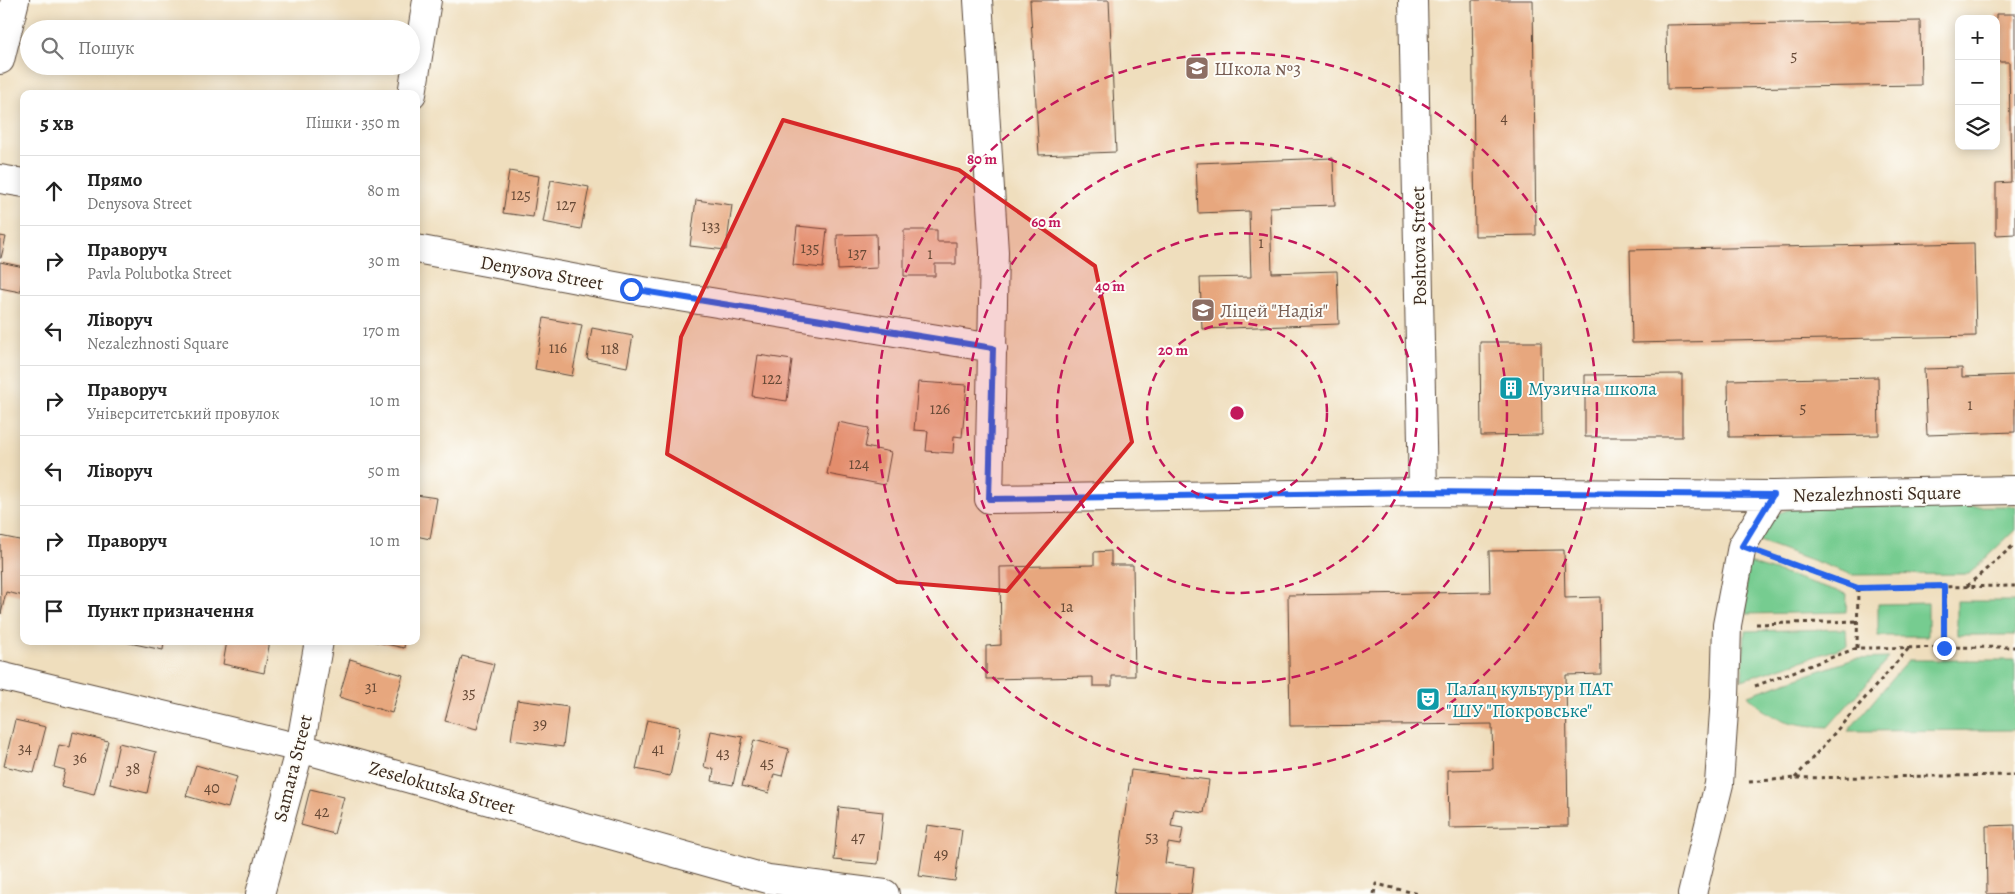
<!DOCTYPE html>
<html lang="uk">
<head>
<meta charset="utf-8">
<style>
  :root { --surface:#fff; --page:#f2f2f2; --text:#222; --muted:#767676; --line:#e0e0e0 }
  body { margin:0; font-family:Alegreya,serif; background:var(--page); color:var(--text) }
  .controls { position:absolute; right:15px; top:15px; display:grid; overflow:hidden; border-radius:10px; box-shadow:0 2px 12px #0003 }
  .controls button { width:45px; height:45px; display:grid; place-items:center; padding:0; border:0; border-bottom:1px solid var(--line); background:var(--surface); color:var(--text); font:25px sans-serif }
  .stop { position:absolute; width:15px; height:15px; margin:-11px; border:4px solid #2563eb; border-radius:50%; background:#fff }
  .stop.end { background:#2563eb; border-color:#fff; box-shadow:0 1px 5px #0008 }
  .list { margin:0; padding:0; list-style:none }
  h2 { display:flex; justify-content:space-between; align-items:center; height:65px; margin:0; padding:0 20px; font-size:21px }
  h2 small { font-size:16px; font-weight:400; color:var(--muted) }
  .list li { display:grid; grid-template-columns:32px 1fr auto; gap:15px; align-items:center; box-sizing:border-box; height:70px; padding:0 20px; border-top:1px solid var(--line) }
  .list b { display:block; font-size:19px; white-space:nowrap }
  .list p { margin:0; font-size:16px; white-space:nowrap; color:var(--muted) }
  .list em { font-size:16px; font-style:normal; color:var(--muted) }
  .icon { flex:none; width:28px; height:28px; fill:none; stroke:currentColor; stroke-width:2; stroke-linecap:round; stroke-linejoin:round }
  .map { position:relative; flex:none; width:2015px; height:894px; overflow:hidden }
  .search { position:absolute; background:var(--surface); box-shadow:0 2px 12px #0003; left:20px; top:20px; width:400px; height:55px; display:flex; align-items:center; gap:12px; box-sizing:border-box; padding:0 18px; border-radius:28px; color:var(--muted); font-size:19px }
  .panel { position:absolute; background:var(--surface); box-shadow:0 2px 12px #0003; left:20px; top:90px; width:400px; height:555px; border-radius:10px }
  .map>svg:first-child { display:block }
  .green { fill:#76cc90; stroke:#587b57 }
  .building { fill:#e7a77e }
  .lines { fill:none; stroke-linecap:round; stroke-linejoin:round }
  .minor-casing { stroke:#564536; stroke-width:30 }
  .path { stroke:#564536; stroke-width:3; stroke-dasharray:4 4; stroke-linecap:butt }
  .minor { stroke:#fff; stroke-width:28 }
  .route { stroke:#2563eb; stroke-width:6 }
  .marked { fill:#d62828; fill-opacity:0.2; stroke:#d62828; stroke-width:4; stroke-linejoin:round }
  .ring { fill:none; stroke:#c2185b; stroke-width:2.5; stroke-dasharray:9 6 }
  .labels { text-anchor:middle; stroke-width:4; stroke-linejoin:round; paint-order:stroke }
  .number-label { font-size:16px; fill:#664936 }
  .education-label { font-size:19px; fill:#785e54; stroke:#fdfcf7; text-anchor:start }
  .street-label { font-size:19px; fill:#3b2a1e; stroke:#fdfcf7 }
  .culture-label { font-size:19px; fill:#0d838f; stroke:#fdfcf7; text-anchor:start }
  .centre { fill:#c2185b; stroke:#fdfcf7; stroke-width:2.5 }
  .ring-label { font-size:15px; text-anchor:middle; font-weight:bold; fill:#c2185b; stroke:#fdfcf7; stroke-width:4; stroke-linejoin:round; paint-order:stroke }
</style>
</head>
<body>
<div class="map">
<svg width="2015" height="894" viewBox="0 0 2015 894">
  <rect width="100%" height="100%" fill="#fdfcf7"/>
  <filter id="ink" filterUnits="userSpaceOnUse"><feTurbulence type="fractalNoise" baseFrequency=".02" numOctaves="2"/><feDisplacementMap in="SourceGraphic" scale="10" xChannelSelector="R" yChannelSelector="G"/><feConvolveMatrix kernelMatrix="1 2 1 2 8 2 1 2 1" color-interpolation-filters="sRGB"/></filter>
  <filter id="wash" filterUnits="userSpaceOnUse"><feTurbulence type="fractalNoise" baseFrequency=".0096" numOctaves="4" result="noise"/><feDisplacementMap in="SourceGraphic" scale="20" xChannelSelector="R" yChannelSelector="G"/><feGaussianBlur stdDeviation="1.12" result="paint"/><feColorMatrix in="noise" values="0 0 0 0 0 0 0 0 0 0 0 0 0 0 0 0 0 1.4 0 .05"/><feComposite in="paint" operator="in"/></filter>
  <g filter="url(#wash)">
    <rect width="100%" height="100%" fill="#efdebd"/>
    <!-- green -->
    <path class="green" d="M2015 506V530L1969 574 1853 575 1754 539C1768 520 1775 511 1800 507Z
      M1746 562 1847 594 1846 612 1746 614Z
      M1957 601H2015V635H1957Z
      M1928 603V636H1878V604Z
      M1846 629 1847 646 1742 680 1745 631Z
      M1889 658 1828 727C1795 725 1770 722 1748 695L1854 659Z
      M1908 660H2015V730L1848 731Z"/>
    <g id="blocks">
      <!-- building -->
      <path class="building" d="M1030 0H1109L1116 152 1039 155Z
        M1472 0H1533L1536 235 1475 236Z
        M1996 14H2015V234L1996 235V183L2011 182 2009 62H1997Z
        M1920 21 1921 85 1667 89 1666 25Z
        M1333 158 1335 205 1270 207 1272 273 1337 271 1339 324 1202 329 1200 278 1251 277 1249 211 1198 213 1196 163Z
        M509 171 539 176 533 217 503 213Z
        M551 180 589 187 581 229 543 222Z
        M696 200 732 205 726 250 690 246Z
        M797 226 827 229 823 268 793 265Z
        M904 230H937V242H956V264H935V276H904Z
        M876 234 877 268 838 270 837 235Z
        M0 236 6 237 1 258H0Z
        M1974 243 1976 336 1632 343 1630 250Z
        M0 262 24 267 20 292 0 288Z
        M544 318 582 325 572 376 535 369Z
        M592 328 633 336 627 367 587 359Z
        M1480 342H1541L1542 435 1481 436Z
        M758 355 792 360 787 401 752 396Z
        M1962 368V377L2015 375V432L1927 435 1924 369Z
        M1682 374V437H1585V375Z
        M1878 377 1879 435 1729 437 1728 380Z
        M918 382 967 385 962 437 954 436 953 453 926 451 928 431 914 430Z
        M838 422 869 428 865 447 891 452 885 485 827 474Z
        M416 495 437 498 430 539 416 536Z
        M0 536 24 541V596L6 592 1 614Z
        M1564 550 1565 598 1600 597 1601 674 1566 675 1568 826 1449 828 1448 770 1493 769 1492 724 1290 726 1288 595 1490 592 1489 551Z
        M1111 551V565H1133L1135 676H1112V686H1093V677L986 679V646L1001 645 1000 567 1094 565V552Z
        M120 641H164L163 650Z
        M227 641H270L264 673 223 664Z
        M372 641H405L404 648Z
        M462 656 494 664 477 729 445 721Z
        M350 659 403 675 392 713 339 697Z
        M517 700 568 707 563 747 511 740Z
        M15 720 46 727 34 773 4 766Z
        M647 720 680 727 670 776 636 769Z
        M711 731 743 737 733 785 712 781 714 769 704 767Z
        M73 732 108 741 94 795 61 787 65 770 54 767 59 745 70 747Z
        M754 740 789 749 782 776 774 774 769 793 742 786Z
        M119 743 156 752 147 793 110 784Z
        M196 765 237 777 228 808 186 796Z
        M1131 770 1209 780 1204 813 1174 809 1171 826 1183 828 1180 845 1168 843 1165 863 1194 867 1191 894H1114Z
        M310 789 344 797 334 834 301 825Z
        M839 807 883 812 878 864 834 860Z
        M927 825 962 830 955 881 919 876Z
        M2015 825V894H1987L1986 826Z"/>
    </g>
  </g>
  <g filter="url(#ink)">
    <use href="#blocks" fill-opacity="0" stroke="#564536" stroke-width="1"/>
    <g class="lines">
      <!-- minor casing -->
      <g class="minor-casing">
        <path id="minor" d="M978 0 994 252 989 499 1423 492 1773 495 2015 490
          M1413 0 1423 492
          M0 60 15 0
          M412 94 427 0
          M0 179 24 183
          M416 249 631 289 993 348
          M0 676 300 748 768 879 885 894
          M260 894 300 748 319 641
          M1692 894 1719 784 1725 697 1727 625 1742 546 1773 495"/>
      </g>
      <!-- path -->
      <path class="path" d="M1769 556 1858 588 2015 586
        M1967 586 2015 544
        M1756 624 1858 621
        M1944 647V587
        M1857 648 1858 588
        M1755 686 1857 648 2015 647
        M1795 778 1909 648
        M1749 782 1795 778 2015 775
        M1374 894 1376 884 1419 894"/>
      <!-- minor -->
      <use href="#minor" class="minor"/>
    </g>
  </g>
  <g class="lines" filter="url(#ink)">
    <!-- route -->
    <path class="route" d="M631 289 993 348 989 499 1423 492 1773 495 1742 546 1858 588 1944 586V648"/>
  </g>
  <!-- marked area -->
  <path class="marked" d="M783 120 959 170 1095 266 1132 442 1007 591 897 582 667 454 681 337Z"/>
  <!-- distance rings -->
  <g class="ring">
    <circle cx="1237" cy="413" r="90"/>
    <circle cx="1237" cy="413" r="180"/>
    <circle cx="1237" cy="413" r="270"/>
    <circle cx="1237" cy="413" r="360"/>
  </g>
  <!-- icons -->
  <defs>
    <g id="school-square" transform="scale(1.25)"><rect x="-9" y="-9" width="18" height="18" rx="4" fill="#8d6e63" stroke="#fdfcf7"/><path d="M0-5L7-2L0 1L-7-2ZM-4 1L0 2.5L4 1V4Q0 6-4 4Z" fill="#fff"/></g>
    <g id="building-square" transform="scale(1.25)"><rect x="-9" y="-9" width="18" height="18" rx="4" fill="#0f9aa8" stroke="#fdfcf7"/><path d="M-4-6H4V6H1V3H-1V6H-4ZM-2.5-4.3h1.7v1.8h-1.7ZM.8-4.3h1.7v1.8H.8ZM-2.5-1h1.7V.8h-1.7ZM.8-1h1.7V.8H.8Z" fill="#fff"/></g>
    <g id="theatre-square" transform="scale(1.25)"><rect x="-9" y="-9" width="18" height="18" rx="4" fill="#0f9aa8" stroke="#fdfcf7"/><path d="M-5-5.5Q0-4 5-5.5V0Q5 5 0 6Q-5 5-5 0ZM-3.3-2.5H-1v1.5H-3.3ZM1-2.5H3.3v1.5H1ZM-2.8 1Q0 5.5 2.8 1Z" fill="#fff"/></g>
  </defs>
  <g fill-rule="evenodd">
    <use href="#school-square" x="1197" y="68"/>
    <use href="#school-square" x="1203" y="310"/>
    <use href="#building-square" x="1511" y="388"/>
    <use href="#theatre-square" x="1428" y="699"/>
  </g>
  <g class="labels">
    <!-- number labels -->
    <g class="number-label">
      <text x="1794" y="61">5</text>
      <text x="1504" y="123">4</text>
      <text x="521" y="200">125</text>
      <text x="566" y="210">127</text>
      <text x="711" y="231">133</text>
      <text x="1261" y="248">1</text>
      <text x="810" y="253">135</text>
      <text x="857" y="258">137</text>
      <text x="930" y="259">1</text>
      <text x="558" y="353">116</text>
      <text x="610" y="354">118</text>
      <text x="772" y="384">122</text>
      <text x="1970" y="410">1</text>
      <text x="1803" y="413">5</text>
      <text x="940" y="414">126</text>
      <text x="859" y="469">124</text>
      <text x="1067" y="612">1а</text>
      <text x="371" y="692">31</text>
      <text x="469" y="698">35</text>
      <text x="540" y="729">39</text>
      <text x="25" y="753">34</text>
      <text x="658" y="754">41</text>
      <text x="723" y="758">43</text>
      <text x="80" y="763">36</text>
      <text x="767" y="768">45</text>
      <text x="133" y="774">38</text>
      <text x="212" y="793">40</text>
      <text x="322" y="817">42</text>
      <text x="858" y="842">47</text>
      <text x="1152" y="842">53</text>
      <text x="941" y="859">49</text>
    </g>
    <!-- education labels -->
    <g class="education-label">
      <text x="1214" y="75">Школа №3</text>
      <text x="1220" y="317">Ліцей "Надія"</text>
    </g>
    <!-- street labels -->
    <g class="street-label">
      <text transform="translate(1418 246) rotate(-91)" y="7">Poshtova Street</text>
      <text transform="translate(542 272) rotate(10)" y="7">Denysova Street</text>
      <text transform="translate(1877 493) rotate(-1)" y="7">Nezalezhnosti Square</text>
      <text transform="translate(292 768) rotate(-76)" y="7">Samara Street</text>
      <text transform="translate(442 787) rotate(16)" y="7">Zeselokutska Street</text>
    </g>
    <!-- culture labels -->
    <g class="culture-label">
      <text x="1528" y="395">Музична школа</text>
      <text x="1446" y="695">Палац культури ПАТ<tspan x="1446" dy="22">"ШУ "Покровське"</tspan></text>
    </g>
  </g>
  <circle cx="1237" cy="413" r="8" class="centre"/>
  <g class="ring-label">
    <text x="982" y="164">80 m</text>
    <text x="1046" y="227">60 m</text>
    <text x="1110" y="291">40 m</text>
    <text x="1173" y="355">20 m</text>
  </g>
</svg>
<div class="controls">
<button>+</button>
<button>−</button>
<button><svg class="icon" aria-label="layers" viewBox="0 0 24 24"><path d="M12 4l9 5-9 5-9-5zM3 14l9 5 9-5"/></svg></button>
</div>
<div class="stop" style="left:631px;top:289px"></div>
<div class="stop end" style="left:1944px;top:648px"></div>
<div class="search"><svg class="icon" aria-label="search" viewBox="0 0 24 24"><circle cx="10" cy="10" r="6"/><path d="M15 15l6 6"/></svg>Пошук</div>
<section class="panel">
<h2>5 хв<small>Пішки · 350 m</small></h2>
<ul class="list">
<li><svg class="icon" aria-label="ahead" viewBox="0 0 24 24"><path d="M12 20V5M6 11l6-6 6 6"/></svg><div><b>Прямо</b><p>Denysova Street</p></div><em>80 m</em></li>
<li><svg class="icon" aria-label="right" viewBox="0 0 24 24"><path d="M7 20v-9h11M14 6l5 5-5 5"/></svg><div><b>Праворуч</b><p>Pavla Polubotka Street</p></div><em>30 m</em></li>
<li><svg class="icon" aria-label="left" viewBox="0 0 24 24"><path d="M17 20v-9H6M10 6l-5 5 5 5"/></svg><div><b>Ліворуч</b><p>Nezalezhnosti Square</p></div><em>170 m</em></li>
<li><svg class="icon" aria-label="right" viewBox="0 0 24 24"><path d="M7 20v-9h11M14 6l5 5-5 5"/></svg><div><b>Праворуч</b><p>Університетський провулок</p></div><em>10 m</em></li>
<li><svg class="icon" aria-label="left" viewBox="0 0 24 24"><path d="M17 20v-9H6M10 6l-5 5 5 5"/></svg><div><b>Ліворуч</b></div><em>50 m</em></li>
<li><svg class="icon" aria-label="right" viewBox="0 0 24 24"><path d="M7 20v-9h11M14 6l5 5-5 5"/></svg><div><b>Праворуч</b></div><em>10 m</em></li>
<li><svg class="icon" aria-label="arrive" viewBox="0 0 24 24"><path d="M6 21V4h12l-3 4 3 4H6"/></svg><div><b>Пункт призначення</b></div></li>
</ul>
</section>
</div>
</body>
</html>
